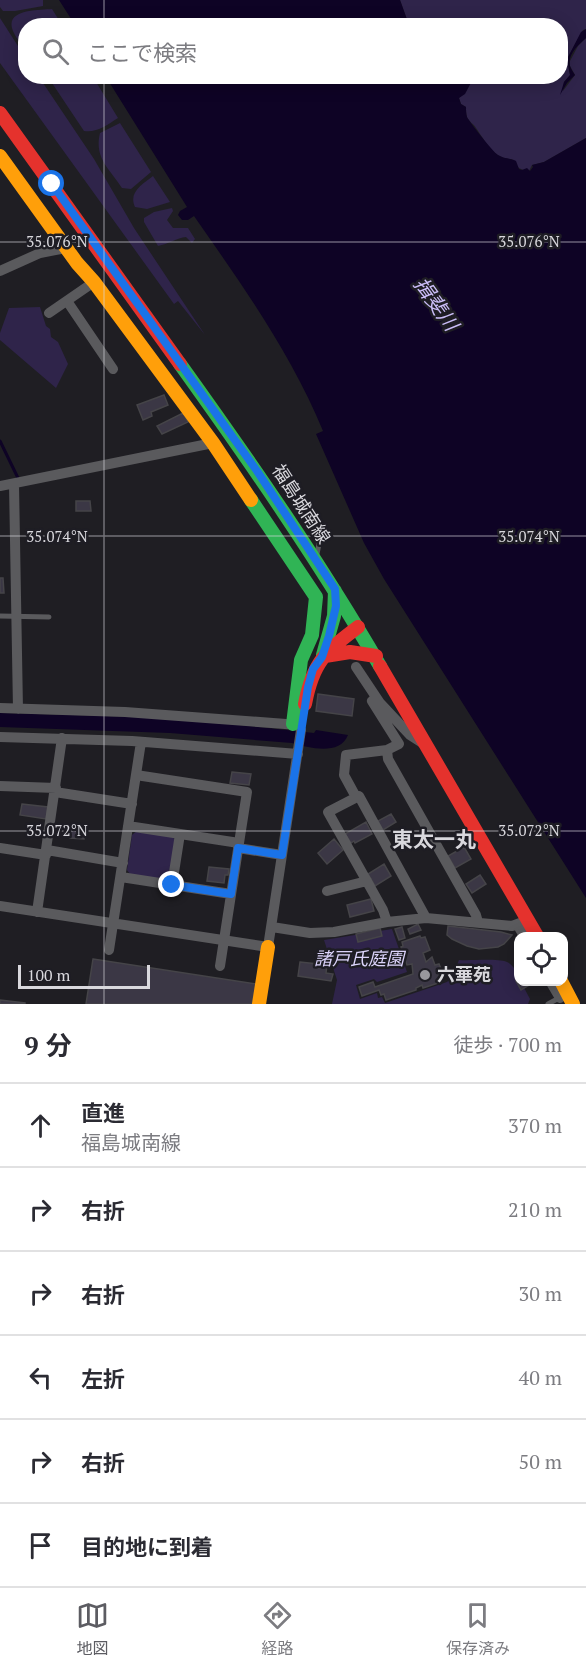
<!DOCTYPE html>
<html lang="ja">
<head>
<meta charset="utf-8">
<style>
  :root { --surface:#fff; --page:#f7f7f7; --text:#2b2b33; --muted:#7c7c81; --line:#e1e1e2; --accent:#5c5c62 }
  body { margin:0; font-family:"PT Serif","Noto Sans JP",serif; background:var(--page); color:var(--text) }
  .controls { position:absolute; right:18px; bottom:18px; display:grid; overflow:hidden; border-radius:12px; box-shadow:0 3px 15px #0003 }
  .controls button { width:54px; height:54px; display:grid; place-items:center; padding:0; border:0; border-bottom:2px solid var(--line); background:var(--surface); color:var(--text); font:30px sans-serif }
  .scale { position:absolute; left:18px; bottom:15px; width:132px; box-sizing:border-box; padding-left:6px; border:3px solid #d9d8dd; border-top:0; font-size:16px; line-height:21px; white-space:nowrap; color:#d9d8dd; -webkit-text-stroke:4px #1e1d24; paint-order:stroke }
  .stop { position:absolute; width:18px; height:18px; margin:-14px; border:4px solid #1a73e8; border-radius:50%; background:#fff }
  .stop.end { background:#1a73e8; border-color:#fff; box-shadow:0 2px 6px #0008 }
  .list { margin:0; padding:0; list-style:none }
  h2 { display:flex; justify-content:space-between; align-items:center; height:78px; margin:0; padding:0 24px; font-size:26px }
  h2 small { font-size:20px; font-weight:400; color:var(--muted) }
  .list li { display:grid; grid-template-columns:39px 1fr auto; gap:18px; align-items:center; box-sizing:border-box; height:84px; padding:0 24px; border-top:2px solid var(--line) }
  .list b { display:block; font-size:22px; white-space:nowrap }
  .list p { margin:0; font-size:20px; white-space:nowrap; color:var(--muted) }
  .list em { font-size:20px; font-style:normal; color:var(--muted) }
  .icon { flex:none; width:33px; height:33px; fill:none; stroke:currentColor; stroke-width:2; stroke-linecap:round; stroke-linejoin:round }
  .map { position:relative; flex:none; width:586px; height:1004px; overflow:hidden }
  .search { position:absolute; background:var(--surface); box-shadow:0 3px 15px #0003; left:18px; right:18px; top:18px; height:66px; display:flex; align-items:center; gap:15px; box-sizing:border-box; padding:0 21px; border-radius:24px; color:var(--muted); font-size:22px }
  .sheet { height:582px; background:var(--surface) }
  nav { display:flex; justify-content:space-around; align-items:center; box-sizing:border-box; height:84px; border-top:2px solid var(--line); background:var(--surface); font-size:16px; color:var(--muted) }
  nav a { display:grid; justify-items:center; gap:3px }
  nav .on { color:var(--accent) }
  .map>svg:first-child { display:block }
  .green { fill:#2f244a }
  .water { fill:#0e0325 }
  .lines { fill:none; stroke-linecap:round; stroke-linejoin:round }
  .stream { stroke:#0e0325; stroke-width:3 }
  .building { fill:#3b3745; stroke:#454448; stroke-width:1.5 }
  .lane { stroke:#5a5a5d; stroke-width:5 }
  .street { stroke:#5a5a5d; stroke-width:10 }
  .fast { stroke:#30b455; stroke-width:14 }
  .slow { stroke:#ff9f0a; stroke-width:14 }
  .jam { stroke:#e5322d; stroke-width:14 }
  .route { stroke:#1a73e8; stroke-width:8 }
  .ticks { fill:none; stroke:#d9d8dd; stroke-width:1.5; stroke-opacity:0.45 }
  .poi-dot { fill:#98979c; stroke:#1e1d24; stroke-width:2 }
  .labels { text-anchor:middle; stroke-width:5; stroke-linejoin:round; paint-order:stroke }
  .street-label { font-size:18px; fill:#d9d8dd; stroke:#1e1d24 }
  .park-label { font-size:18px; font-style:italic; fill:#dbd3fa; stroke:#1e1d24 }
  .poi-label { font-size:18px; font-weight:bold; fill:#d9d8dd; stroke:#1e1d24; text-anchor:start }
  .water-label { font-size:20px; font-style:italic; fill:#cabdf7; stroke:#1e1d24 }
  .quarter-label { font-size:21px; font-weight:bold; fill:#d9d8dd; stroke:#1e1d24 }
  .ticks-label { font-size:15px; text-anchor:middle; fill:#d9d8dd; stroke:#1e1d24; stroke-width:5; stroke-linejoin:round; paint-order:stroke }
</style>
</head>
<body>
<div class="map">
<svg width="586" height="1004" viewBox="0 0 586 1004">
  <rect width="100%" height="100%" fill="#1f1e23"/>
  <!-- green -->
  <path class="green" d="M0 0H43V6L15 11H3L0 7Z
    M400 0H586V29L583 30 567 59 570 75 564 82 563 91 575 75 570 66V61L578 46 586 38V138L544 162 532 165 529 171C519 170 517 167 512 159 493 159 486 142 476 128 474 124 469 122 467 117 466 114 466 110 466 107L461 104 459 98 474 77 560 76V26L409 25Z
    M52 9 62 25 26 26 25 50C21 43 14 36 12 28 7 9 40 10 52 9Z
    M0 18 25 57 26 76 39 77 94 159 134 228 205 335 178 301 174 304 0 63Z
    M48 77H93L118 118C107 125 97 133 84 131Z
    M120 123 151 172 131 189 122 188C109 168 94 158 100 133Z
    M153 176 170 202 147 209 135 207C128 192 143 184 153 176Z
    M172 208 173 211 167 220 173 228H188L195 239 192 243 186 237C177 238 168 244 158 246L144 222V218L154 212Z
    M40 307 46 326 50 329 51 337 58 342 68 364 56 388 0 340V333L9 308Z
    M137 831 173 837 175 841 170 876 165 880 130 874 127 870 132 835Z
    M392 929 407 972 377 982 374 979 356 985 360 999 377 993 378 998 382 997 385 1003 447 982 452 977 459 960C471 961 496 958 507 962 514 965 518 974 518 981L521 982 530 999 528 1004H332L337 980 324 940Z"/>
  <!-- water -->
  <path class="water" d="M59 0H400L409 25H75Z
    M586 29V38C579 44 567 55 570 66 571 69 573 72 575 75L567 83 560 95 564 82 570 75 567 59 581 32Z
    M436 76 442 84 453 78 474 77 465 94 459 98 461 104 466 107C466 110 466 114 467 117 468 120 493 152 498 155 504 159 510 158 516 161L519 169 522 170 527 168 530 171 533 167 532 165 544 162 586 138V898L384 579 364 543 316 434 323 431C291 353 242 285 194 216L188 220H182L178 215 180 211 187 207 106 77Z
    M0 713 174 718 314 733 316 730 348 735C340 756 309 748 292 743L170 733 0 727Z"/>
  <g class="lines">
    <!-- stream -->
    <path class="stream" d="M0 441 18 478"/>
  </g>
  <!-- building -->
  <path class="building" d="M164 395 168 405 151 412 152 416 143 420 137 405Z
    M183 413 188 422 162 434 157 426Z
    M76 501H90L91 511H76Z
    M0 578H3L4 593H0Z
    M318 694 354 699 352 716 316 711Z
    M232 772 251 774 249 785 230 783Z
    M22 804 48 807 46 819 20 815Z
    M391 814 396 822 383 830 378 821Z
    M366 822 372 834 355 843 354 841 351 843 345 834Z
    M71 828 85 829 84 839 70 838Z
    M334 839 343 850 327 864 318 853Z
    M464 847 471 859 455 868 448 856Z
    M384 864 391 876 375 886 368 874Z
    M209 867 229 869 228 875H225L224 883 207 881Z
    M480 875 486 884 472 893 466 884Z
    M371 899 374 911 350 917 347 905Z
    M418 924 421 930 410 934 408 929Z
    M448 926 501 932 512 935 504 944 498 947 479 949 467 946 452 939 447 935Z
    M402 927 405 938 399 940 395 929Z
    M380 928 382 936 358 942 356 934Z
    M420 936 421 938 425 937 430 950 423 953 426 962 432 957 435 965 439 964 441 969 437 971 441 982 423 988 422 985 416 988V990L386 1000 384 994 381 995 379 990 362 996 359 987 373 982 375 987 413 974 412 964 407 965 401 947 403 946 402 942Z
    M93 959 256 984 252 1004H86Z
    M300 962 327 965 326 973 333 974 331 981 298 976Z
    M518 980V981H536L521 990 516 981Z
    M0 1000 25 1003V1004H0Z"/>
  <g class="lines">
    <!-- lane -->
    <path class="lane" d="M301 495 298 502 319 544 317 554
      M0 616 49 617
      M548 1004 561 997"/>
    <!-- street -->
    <path class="street" d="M0 271 40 253 66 248
      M67 301 113 369
      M49 313 94 282
      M14 484 18 709
      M0 486 213 443
      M356 667 380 703 410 735 424 744
      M376 698 372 701 399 744 387 750 388 759 476 915 478 922
      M0 708 125 712 299 725
      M0 737 132 741 298 754
      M136 775 247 792 239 843
      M0 786 56 788
      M55 792 132 804
      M356 797 344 775 346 755 387 750
      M128 826 239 843 220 966
      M0 848 46 855
      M238 848 282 855
      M47 850 123 863
      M121 877 231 894
      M172 885 180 834
      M327 891 367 881
      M0 906 268 947 301 730
      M37 912 62 738
      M387 922 383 910 328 812 359 796 426 918
      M517 924 524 936
      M272 927 310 933 334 932 387 922 426 918 512 926 528 920
      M109 950 141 742
      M550 981 560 998"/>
    <!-- fast -->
    <path class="fast" d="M180 364C251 463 319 561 380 666
      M251 500 316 597 312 635 301 660 293 724
      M323 655 334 616 335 591"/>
    <!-- slow -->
    <path class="slow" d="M0 156 77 263 94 282 213 443 251 500
      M561 981 573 1004
      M259 1004 268 947"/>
    <!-- jam -->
    <path class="jam" d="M0 113 180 364
      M325 656 350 652 376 656
      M380 666 537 936
      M305 704C313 662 325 652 358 627"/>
  </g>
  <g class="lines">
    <!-- route -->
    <path class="route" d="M52 184 257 471 335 589 336 606 329 636 322 657 313 669 308 687 282 855 238 848 231 894 172 885"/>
  </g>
  <!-- ticks -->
  <path class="ticks" d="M104 0V26M104 76V1004M0 242H586M0 536H586M0 831H586"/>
  <!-- markers -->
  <circle class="poi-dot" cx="425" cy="975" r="6"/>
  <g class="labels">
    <!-- street labels -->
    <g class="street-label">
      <text transform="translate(301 504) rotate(57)" y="6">福島城南線</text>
    </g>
    <!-- park labels -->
    <g class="park-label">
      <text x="359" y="965">諸戸氏庭園</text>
    </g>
    <!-- poi labels -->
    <g class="poi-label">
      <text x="437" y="981">六華苑</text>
    </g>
    <!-- water labels -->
    <g class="water-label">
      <text transform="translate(436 304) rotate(54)" y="7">揖斐川</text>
    </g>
    <!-- quarter labels -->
    <g class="quarter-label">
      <text x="434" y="847">東太一丸</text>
    </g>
  </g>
  <g class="ticks-label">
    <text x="57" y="247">35.076°N</text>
    <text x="529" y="247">35.076°N</text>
    <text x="57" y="542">35.074°N</text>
    <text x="529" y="542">35.074°N</text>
    <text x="57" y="836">35.072°N</text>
    <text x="529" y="836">35.072°N</text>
  </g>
</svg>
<div class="controls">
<button><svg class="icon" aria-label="locate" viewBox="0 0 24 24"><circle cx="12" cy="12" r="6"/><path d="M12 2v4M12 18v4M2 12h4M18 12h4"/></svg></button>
</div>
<div class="scale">100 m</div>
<div class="stop" style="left:52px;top:184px"></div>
<div class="stop end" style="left:172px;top:885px"></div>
<div class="search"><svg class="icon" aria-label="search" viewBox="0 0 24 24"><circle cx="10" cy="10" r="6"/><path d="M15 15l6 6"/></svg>ここで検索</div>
</div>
<section class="sheet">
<h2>9 分<small>徒歩 · 700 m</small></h2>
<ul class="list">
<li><svg class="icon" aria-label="ahead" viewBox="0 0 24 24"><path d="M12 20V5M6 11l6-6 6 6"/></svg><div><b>直進</b><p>福島城南線</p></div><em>370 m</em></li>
<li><svg class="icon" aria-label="right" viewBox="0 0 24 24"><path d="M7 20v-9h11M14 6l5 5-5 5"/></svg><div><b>右折</b></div><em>210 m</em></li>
<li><svg class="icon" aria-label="right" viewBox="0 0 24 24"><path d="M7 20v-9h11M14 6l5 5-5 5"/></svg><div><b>右折</b></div><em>30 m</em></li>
<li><svg class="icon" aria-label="left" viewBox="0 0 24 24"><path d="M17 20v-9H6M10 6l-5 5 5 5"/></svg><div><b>左折</b></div><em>40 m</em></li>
<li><svg class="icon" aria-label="right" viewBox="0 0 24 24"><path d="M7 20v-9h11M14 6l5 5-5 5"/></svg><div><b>右折</b></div><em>50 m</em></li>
<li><svg class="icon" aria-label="arrive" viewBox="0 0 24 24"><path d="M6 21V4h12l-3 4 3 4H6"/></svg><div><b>目的地に到着</b></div></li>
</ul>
</section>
<nav>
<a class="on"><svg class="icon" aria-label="map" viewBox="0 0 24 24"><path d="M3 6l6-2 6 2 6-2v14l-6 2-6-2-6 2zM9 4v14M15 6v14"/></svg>地図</a>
<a><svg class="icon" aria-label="directions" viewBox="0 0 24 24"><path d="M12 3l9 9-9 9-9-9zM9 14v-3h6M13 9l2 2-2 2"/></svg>経路</a>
<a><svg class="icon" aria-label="saved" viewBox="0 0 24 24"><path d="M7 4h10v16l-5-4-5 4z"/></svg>保存済み</a>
</nav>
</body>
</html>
